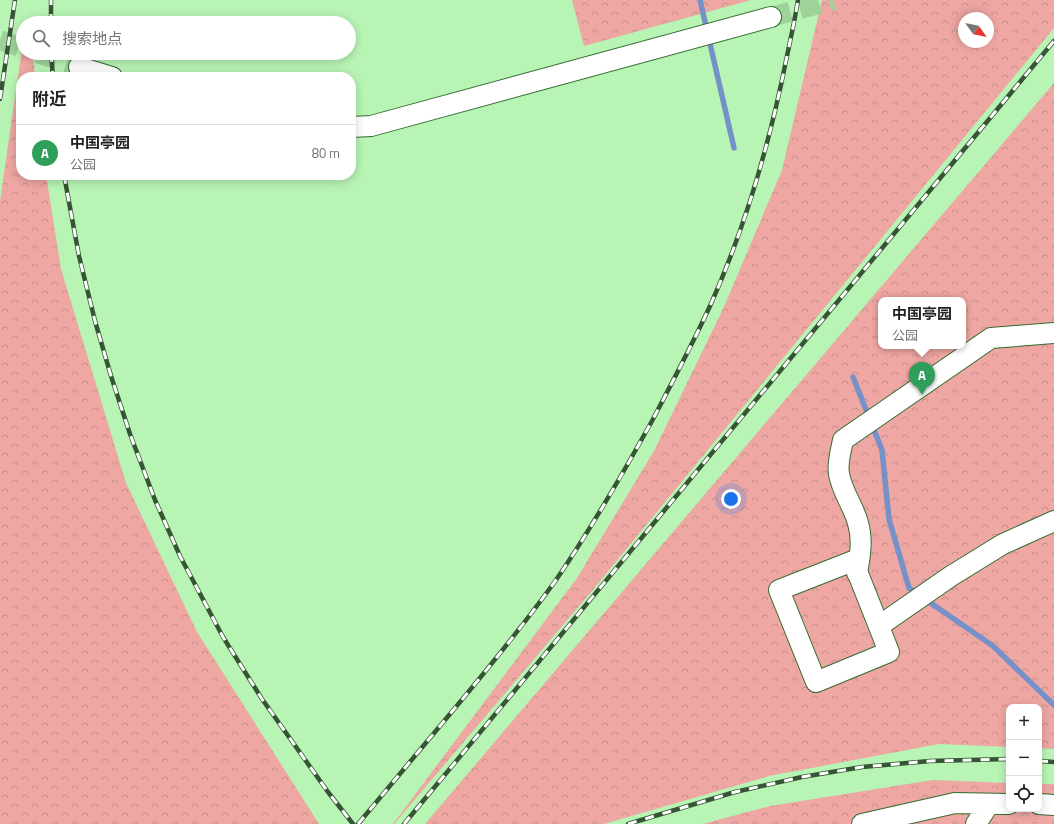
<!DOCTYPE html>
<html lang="zh">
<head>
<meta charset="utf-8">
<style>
  :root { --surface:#fff; --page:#f6f6f6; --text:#222; --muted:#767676; --line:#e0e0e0; --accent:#9e40a9 }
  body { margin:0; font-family:"Titillium Web","Noto Sans SC",sans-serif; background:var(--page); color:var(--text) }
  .controls { position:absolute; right:12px; bottom:12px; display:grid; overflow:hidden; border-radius:8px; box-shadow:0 2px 10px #0003 }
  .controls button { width:36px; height:36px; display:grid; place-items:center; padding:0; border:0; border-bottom:1px solid var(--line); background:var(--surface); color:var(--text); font:20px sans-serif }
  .compass { position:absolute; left:958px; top:12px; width:36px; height:36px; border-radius:50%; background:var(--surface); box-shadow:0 2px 10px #0003; rotate:123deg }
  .you { position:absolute; left:731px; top:499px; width:14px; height:14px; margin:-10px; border:3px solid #fff; border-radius:50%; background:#1a73e8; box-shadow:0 0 0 6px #1a73e833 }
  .badge { display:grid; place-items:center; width:26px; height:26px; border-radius:50%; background:var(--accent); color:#fff; font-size:13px; font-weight:700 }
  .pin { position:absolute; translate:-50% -33px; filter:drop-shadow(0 1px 2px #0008) }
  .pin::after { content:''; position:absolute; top:21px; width:14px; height:12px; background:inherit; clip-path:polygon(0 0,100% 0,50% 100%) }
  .popup { position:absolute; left:878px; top:297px; width:88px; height:52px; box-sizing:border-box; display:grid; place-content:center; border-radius:8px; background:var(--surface); filter:drop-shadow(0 1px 3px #0005); font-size:13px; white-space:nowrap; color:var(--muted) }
  .popup b { font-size:15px; color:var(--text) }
  .popup::after { content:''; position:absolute; left:50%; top:100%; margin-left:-8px; border:8px solid transparent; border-top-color:var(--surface) }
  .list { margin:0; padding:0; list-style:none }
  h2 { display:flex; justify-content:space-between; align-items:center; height:52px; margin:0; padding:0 16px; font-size:17px }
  h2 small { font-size:13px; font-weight:400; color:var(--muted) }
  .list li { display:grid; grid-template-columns:26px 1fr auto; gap:12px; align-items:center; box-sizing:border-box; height:56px; padding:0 16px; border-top:1px solid var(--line) }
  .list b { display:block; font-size:15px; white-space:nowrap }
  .list p { margin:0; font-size:13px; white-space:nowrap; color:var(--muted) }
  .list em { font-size:13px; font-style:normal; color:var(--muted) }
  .icon { flex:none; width:22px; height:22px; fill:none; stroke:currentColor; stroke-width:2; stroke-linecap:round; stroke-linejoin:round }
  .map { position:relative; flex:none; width:1054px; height:824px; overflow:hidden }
  .search { position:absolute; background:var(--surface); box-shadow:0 2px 10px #0003; left:16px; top:16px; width:340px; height:44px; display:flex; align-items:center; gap:10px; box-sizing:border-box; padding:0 14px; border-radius:22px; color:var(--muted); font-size:15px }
  .panel { position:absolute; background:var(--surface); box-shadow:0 2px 10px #0003; left:16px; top:72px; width:340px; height:108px; border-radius:16px }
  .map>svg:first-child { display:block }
  .forest { fill:url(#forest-crowns); fill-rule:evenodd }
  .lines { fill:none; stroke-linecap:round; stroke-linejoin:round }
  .stream { stroke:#7591c7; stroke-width:5.5 }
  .minor-tunnel { stroke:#9dd399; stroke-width:20; stroke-dasharray:20 10; stroke-linecap:butt }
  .minor-casing { stroke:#336b31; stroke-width:22 }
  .minor { stroke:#fff; stroke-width:20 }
  .rail-casing { stroke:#355534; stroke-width:4.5 }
  .rail { stroke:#fff; stroke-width:3; stroke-dasharray:9; stroke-linecap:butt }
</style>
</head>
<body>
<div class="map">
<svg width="1054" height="824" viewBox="0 0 1054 824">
  <defs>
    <pattern id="forest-crowns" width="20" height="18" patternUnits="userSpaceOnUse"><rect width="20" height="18" fill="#eea7a3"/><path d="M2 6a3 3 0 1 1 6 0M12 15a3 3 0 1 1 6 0" fill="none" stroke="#ca8f8b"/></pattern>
  </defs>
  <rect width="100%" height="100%" fill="#b8f4b4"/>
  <!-- forest -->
  <path class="forest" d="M572 0H751L584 46Z
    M822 0H1054V28L592 591 394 824H393L577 578 654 451 723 309 782 170ZM964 18H988V42H964Z
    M23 42V53H33L35 77H21V175H46L61 269 126 483 197 632 319 824H0V201Z
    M1054 83V749L1039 748V707H1009V747L939 744 769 776 604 824H425ZM881 300H963V346H881Z
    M933 780 1009 783V809H1039V784H1054V824H703L770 806Z"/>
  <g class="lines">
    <!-- stream -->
    <path class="stream" d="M700 0 734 148
      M853 377 882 450 889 519 909 588 993 646 1054 705"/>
    <!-- minor-tunnel -->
    <path class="minor-tunnel" d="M771 17 833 0
      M0 40 23 48
      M38 53 79 67"/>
    <!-- minor casing -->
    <g class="minor-casing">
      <path id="minor" d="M79 67 112 77
        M351 127 371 126 771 17
        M853 561 889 652 816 682 779 590Z
        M857 573C860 557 863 540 858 523 854 507 842 492 839 474 837 463 841 451 843 440L991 338 1054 333
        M879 626 951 576 1003 544 1054 521
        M1039 804 1054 805
        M862 824 955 803 1009 804
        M976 824 989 804"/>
    </g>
    <!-- minor -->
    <use href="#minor" class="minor"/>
    <!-- rail casing -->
    <g class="rail-casing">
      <path id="rail" d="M51 23V0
        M51 53 53 77
        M0 99 15 0
        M64 175 79 256 95 321 111 376 130 434 155 500 180 556 223 637 262 699 328 792 353 824
        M1039 761 1054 762
        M358 824C389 787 419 751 450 714 486 671 523 626 556 580 591 529 622 475 652 421 672 383 692 345 710 306 746 226 770 142 787 56 791 37 795 19 798 0
        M404 824 1054 41
        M628 824 735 792 802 777 862 767 930 761 1009 759"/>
    </g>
    <!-- rail -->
    <use href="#rail" class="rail"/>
  </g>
</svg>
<div class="controls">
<button>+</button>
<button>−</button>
<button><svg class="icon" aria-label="locate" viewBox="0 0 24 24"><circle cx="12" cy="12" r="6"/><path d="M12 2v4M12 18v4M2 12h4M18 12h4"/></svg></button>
</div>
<svg class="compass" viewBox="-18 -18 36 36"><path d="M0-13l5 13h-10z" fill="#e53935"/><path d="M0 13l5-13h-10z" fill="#767676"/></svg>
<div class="you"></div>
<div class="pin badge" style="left:922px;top:395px;background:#2e9e5b">A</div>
<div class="popup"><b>中国亭园</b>公园</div>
<div class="search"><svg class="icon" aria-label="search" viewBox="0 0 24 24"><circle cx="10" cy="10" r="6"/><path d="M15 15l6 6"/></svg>搜索地点</div>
<section class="panel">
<h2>附近<small></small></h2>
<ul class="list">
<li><span class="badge" style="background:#2e9e5b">A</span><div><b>中国亭园</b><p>公园</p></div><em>80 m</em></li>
</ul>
</section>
</div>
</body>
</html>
